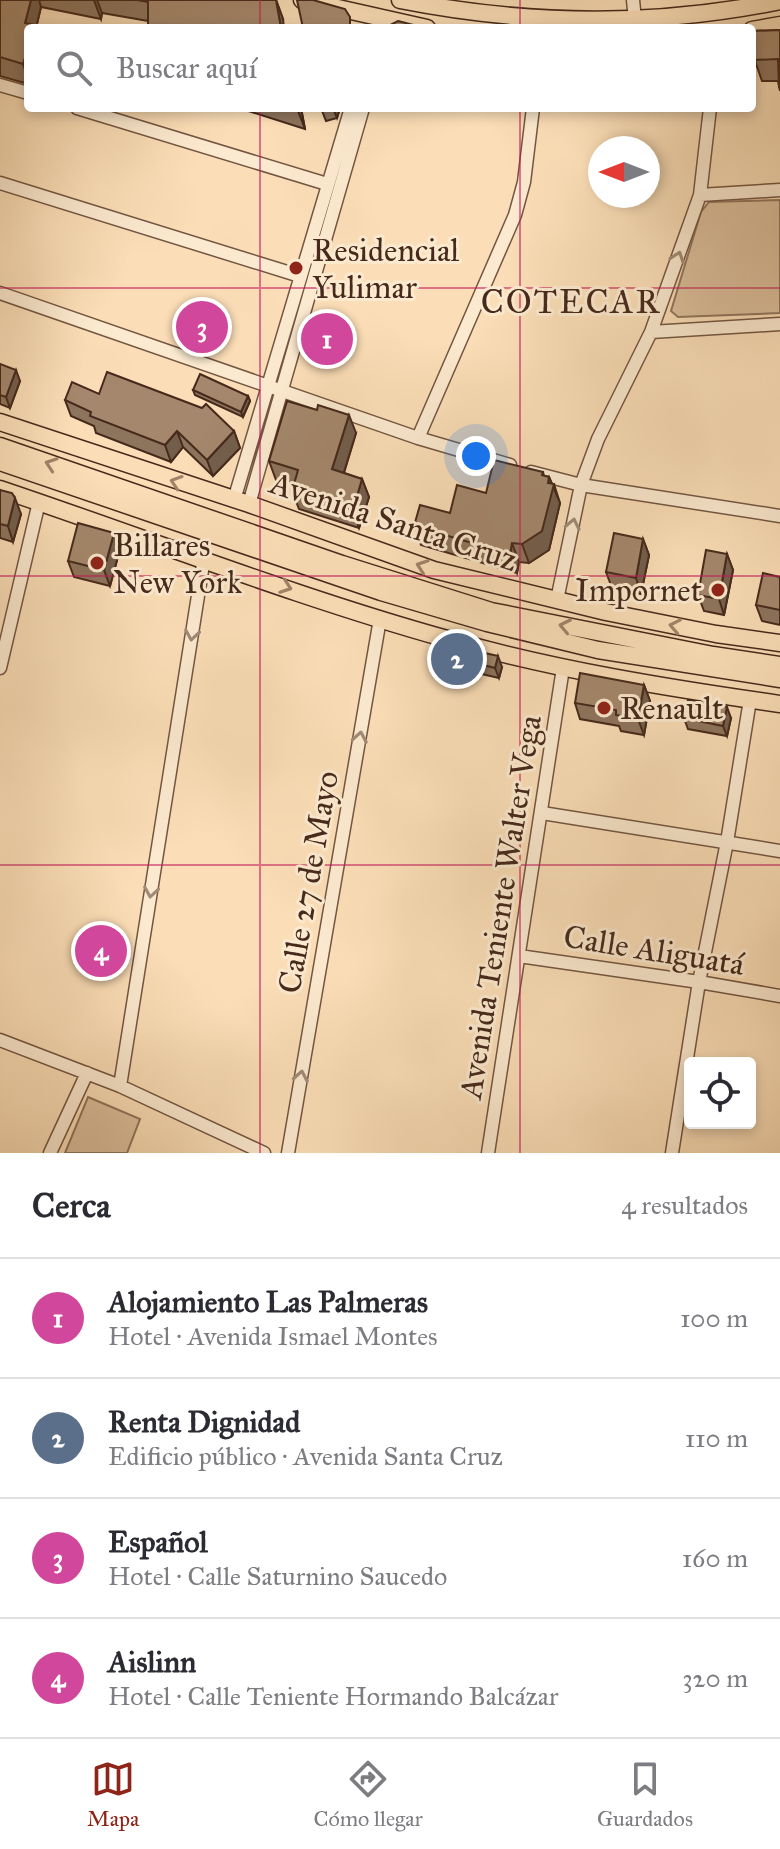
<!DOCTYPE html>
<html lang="es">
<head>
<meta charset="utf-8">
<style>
  :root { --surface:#fff; --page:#f7f7f7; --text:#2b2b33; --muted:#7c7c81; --line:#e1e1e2; --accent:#8f2418 }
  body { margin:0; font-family:"IM FELL Great Primer",serif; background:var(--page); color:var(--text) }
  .controls { position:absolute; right:24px; bottom:24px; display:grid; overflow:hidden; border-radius:8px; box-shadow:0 4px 12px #0003 }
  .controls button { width:72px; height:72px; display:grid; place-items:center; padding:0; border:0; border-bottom:2px solid var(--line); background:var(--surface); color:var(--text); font:40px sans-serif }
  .compass { position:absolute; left:588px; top:136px; width:72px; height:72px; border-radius:50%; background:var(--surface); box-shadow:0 4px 12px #0003; rotate:270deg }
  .you { position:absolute; left:476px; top:456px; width:28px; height:28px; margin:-20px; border:6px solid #fff; border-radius:50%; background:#1a73e8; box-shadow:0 0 0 12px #1a73e833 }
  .badge { display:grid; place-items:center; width:52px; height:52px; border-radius:50%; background:var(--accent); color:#fff; font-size:26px; font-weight:700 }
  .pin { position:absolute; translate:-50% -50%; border:4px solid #fff; box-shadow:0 2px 8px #0006 }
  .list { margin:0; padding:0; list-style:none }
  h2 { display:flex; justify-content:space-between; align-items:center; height:104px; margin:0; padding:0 32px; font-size:34px }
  h2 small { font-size:26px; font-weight:400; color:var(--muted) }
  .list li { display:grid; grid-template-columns:52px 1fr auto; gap:24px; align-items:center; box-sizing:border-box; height:120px; padding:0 32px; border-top:2px solid var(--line) }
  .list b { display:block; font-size:30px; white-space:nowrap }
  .list p { margin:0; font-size:26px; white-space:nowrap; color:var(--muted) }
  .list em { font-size:26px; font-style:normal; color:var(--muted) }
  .icon { flex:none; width:44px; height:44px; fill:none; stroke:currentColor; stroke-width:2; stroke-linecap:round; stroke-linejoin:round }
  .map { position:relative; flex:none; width:780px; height:1153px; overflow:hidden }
  .search { position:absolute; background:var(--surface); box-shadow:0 4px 12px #0003; left:24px; right:24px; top:24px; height:88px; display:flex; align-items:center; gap:20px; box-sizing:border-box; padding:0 28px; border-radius:8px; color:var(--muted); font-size:30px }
  .sheet { height:584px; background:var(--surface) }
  nav { display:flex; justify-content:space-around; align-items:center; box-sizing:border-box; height:112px; border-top:2px solid var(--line); background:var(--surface); font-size:22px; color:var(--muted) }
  nav a { display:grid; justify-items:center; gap:4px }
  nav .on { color:var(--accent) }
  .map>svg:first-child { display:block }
  .green { fill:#dcbf9c; stroke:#91745c; stroke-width:2 }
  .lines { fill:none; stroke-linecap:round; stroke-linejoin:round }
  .minor-casing { stroke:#735642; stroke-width:15 }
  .major-casing { stroke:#46291b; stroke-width:19 }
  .minor { stroke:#fcead0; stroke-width:12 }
  .major { stroke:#fbdeb7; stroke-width:16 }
  .wall { fill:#8d745d; stroke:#46291b; stroke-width:2 }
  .shaded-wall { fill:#735e4c; stroke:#46291b; stroke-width:2 }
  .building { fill:#a4876c; stroke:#46291b; stroke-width:2 }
  .oneway { stroke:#a18a76 }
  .oneway2 { stroke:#a08469 }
  .grid { fill:none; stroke:#c2185b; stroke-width:2; stroke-opacity:0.55 }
  .poi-dot { fill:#8f2418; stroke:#fcead0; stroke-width:3 }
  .labels { text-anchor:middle; stroke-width:6; stroke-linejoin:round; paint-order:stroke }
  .poi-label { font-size:32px; fill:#46291b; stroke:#fcead0; text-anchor:start }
  .street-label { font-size:32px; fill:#46291b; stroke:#fcead0 }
  .neighbourhood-label { font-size:34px; letter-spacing:2px; fill:#46291b; stroke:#fcead0 }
</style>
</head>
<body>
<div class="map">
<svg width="780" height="1153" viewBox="0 0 780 1153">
  <rect width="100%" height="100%" fill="#fbdeb7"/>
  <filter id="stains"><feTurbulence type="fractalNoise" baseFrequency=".0025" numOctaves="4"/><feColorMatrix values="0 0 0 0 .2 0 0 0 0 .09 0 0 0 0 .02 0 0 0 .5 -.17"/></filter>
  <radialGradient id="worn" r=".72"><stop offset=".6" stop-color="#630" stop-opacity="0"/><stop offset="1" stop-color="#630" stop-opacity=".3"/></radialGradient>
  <!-- green -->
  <path class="green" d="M780 200V313L678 317 671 311 701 212 709 202Z
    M88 1097 140 1119 127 1153H65Z"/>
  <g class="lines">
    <!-- minor casing -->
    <g class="minor-casing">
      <path id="minor" d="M633 0 635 20
        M0 85 28 93
        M77 108 327 184
        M0 183 300 276
        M700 195 780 190
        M0 293 418 438 510 465
        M651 332 780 324
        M418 438 515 215 524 182 533 108
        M531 472 581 485 780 516
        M234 500 351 108
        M249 504 363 108
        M557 600 581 485 598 439 651 332 700 195 710 108
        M0 668 39 502
        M542 813 780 851
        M519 956 699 982 780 996
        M0 1040 120 1086 264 1153
        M120 1086 204 558
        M50 1153 87 1073
        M288 1153 380 619
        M488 1153 563 668
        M672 1153 699 982 727 842 750 700"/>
    </g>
    <!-- major casing -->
    <g class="major-casing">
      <path id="major" d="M302 0 427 28
        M400 0C526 25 653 27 780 1
        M752 30 780 25
        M0 422 249 504 434 570 606 612 716 634 780 643
        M0 446 342 564 491 611 713 655 780 665
        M0 462 381 592 487 623 598 650 780 679
        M0 489C149 539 296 597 447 639 556 670 668 688 780 704"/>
    </g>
    <!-- minor -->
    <use href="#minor" class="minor"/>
    <!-- major -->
    <use href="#major" class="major"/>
  </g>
  <!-- wall -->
  <path class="wall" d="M0 0H276L283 19 148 21 102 13 101 19 41 7 36 28H28V84L0 76Z
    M780 30V91L778 81H762L755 61H752V31Z
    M239 108H301L305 129Z
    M321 108H340L337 118 326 121Z
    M0 364 20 381 10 408 0 404Z
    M193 390 248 396 250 401 243 417 195 395Z
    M99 394 234 431 240 448 213 476 183 447 171 462 96 433 94 426 71 416 65 400Z
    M356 433 344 473 362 479 369 497 359 528 299 509 292 491 294 486 276 480 269 461Z
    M543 472 544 476 549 477 552 484H554L560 503 549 550 529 563 519 562 517 573 421 545 414 526 450 513 486 493Z
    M0 490 21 514 13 542 0 538Z
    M114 533 120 549 110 586 74 577 68 561Z
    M643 539 649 555 641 594 612 588 606 572Z
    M727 554 733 570 724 615 704 611 698 595Z
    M780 577V625L762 621 756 605Z
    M460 659 502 667 499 678 464 670Z
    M644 685 650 701 644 735 621 731 619 726 580 719 575 703Z
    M684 718H731L727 736 688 729Z"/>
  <!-- shaded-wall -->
  <path class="shaded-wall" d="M31 0H39L41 7 36 28H28L25 23Z
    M94 0H97L102 13 101 19Z
    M276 0 283 19 284 28H281Z
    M28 48V78L23 64Z
    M297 108H301L305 129Z
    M333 108H340L337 118Z
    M16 370 20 381 10 408 6 397Z
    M248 396 250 401 243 417 241 412Z
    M349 415 356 433 339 488 332 469Z
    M177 431 183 447 171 462 165 445Z
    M234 431 240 448 213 476 207 460Z
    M549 477 560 503 549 550 529 563 522 544Z
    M362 479 369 497 359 528 353 510Z
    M15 498 21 514 13 542 8 526Z
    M114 533 120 549 110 586 104 570Z
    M643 539 649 555 641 594 636 578Z
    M512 543 519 562 517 573 510 554Z
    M727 554 733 570 724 615 719 599Z
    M498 656 502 667 499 678 495 668Z
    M644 685 650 701 644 735 638 719Z
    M727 707 731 718 727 736 723 726Z"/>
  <!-- building -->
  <path class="building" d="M0 0H31L25 23 35 25 34 28H28V48L23 64 0 57Z
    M137 0H276L281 28H148V2Z
    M297 0H313L345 9 350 17V28H303Z
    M398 21 417 26 416 28H388V26Z
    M780 30V87H779L778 59 754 60 752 31Z
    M0 364 16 370 6 397 0 395Z
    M107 372 202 408 206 404 234 431 207 460 177 431 165 445 90 416 91 412 65 400 72 382 99 394Z
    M200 374 248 396 241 412 193 390Z
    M287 401 317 410 318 405 349 415 332 469 362 479 353 510 292 491 298 470 269 461Z
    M494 460 543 472 542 475 549 477 548 483 554 484 542 531 522 544 512 543 510 554 414 526 420 505 450 513 457 485 486 493Z
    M0 490 12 493 15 498 8 526 0 524Z
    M78 523 114 533 104 570 68 561Z
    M614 533 643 539 636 578 606 572Z
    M706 550 727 554 719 599 698 595Z
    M763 573 780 577V610L756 605Z
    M463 648 498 656 495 668 460 659Z
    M580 673 644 685 638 719 616 715V710L575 703Z
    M688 700 727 707 723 726 684 718Z"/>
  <!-- one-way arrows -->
  <defs><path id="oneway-chevron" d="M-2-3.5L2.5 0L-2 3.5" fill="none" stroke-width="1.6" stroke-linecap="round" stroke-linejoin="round" transform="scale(2)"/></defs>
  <g class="oneway">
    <use href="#oneway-chevron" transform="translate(678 257) rotate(-71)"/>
    <use href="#oneway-chevron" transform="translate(573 524) rotate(-78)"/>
    <use href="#oneway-chevron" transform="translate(192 635) rotate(99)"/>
    <use href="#oneway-chevron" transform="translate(360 737) rotate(-80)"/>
    <use href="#oneway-chevron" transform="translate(151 892) rotate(99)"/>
    <use href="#oneway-chevron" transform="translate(301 1076) rotate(-80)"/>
  </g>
  <g class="oneway2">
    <use href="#oneway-chevron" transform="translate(51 464) rotate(-161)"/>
    <use href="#oneway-chevron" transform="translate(176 482) rotate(-162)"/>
    <use href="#oneway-chevron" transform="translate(422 566) rotate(-161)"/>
    <use href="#oneway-chevron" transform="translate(286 587) rotate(19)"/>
    <use href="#oneway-chevron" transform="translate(565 626) rotate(-168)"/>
    <use href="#oneway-chevron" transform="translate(675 626) rotate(-169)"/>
  </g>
  <!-- grid -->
  <path class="grid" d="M260 0V28M520 0V28M260 108V1153M520 108V1153M0 288H780M0 576H780M0 865H780"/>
  <!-- markers -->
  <g class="poi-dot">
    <circle cx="296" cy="268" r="8"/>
    <circle cx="97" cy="563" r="8"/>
    <circle cx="718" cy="590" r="8"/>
    <circle cx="604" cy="708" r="8"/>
  </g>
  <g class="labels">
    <!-- poi labels -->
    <g class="poi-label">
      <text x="312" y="261">Residencial<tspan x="312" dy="37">Yulimar</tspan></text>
      <text x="113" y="556">Billares<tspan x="113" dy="37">New York</tspan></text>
      <text x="702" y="601" text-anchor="end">Impornet</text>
      <text x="620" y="719">Renault</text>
    </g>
    <!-- street labels -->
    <g class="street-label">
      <text transform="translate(394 521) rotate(18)" y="11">Avenida Santa Cruz</text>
      <text transform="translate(308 882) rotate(-80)" y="11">Calle 27 de Mayo</text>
      <text transform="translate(500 907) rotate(-81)" y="11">Avenida Teniente Walter Vega</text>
      <text transform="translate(654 950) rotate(9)" y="11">Calle Aliguatá</text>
    </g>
    <!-- neighbourhood labels -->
    <g class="neighbourhood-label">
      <text x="571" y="313">COTECAR</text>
    </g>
  </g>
  <rect width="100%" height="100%" filter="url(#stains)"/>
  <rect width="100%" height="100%" fill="url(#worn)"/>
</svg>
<div class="controls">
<button><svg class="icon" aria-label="locate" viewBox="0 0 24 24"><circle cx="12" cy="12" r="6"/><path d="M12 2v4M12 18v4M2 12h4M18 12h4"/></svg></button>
</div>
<svg class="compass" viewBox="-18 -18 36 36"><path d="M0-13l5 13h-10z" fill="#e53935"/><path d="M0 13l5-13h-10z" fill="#7c7c81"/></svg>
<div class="you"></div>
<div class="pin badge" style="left:327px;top:339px;background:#d1479c">1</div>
<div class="pin badge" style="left:457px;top:659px;background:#5c6f8a">2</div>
<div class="pin badge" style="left:202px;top:327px;background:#d1479c">3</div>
<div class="pin badge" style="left:101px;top:951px;background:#d1479c">4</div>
<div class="search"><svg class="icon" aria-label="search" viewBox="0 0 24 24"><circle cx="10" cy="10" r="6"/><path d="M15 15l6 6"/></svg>Buscar aquí</div>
</div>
<section class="sheet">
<h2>Cerca<small>4 resultados</small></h2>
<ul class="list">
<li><span class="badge" style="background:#d1479c">1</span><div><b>Alojamiento Las Palmeras</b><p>Hotel · Avenida Ismael Montes</p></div><em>100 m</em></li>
<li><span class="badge" style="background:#5c6f8a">2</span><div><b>Renta Dignidad</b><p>Edificio público · Avenida Santa Cruz</p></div><em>110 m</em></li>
<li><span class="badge" style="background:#d1479c">3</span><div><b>Español</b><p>Hotel · Calle Saturnino Saucedo</p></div><em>160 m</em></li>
<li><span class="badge" style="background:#d1479c">4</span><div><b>Aislinn</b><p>Hotel · Calle Teniente Hormando Balcázar</p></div><em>320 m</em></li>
</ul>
</section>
<nav>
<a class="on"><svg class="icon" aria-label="map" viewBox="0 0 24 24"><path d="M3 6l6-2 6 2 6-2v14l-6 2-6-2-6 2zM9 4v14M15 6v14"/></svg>Mapa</a>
<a><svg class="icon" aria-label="directions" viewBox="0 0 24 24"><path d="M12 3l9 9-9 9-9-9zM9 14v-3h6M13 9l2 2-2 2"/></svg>Cómo llegar</a>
<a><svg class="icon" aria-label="saved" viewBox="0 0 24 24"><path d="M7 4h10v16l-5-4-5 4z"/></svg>Guardados</a>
</nav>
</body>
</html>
